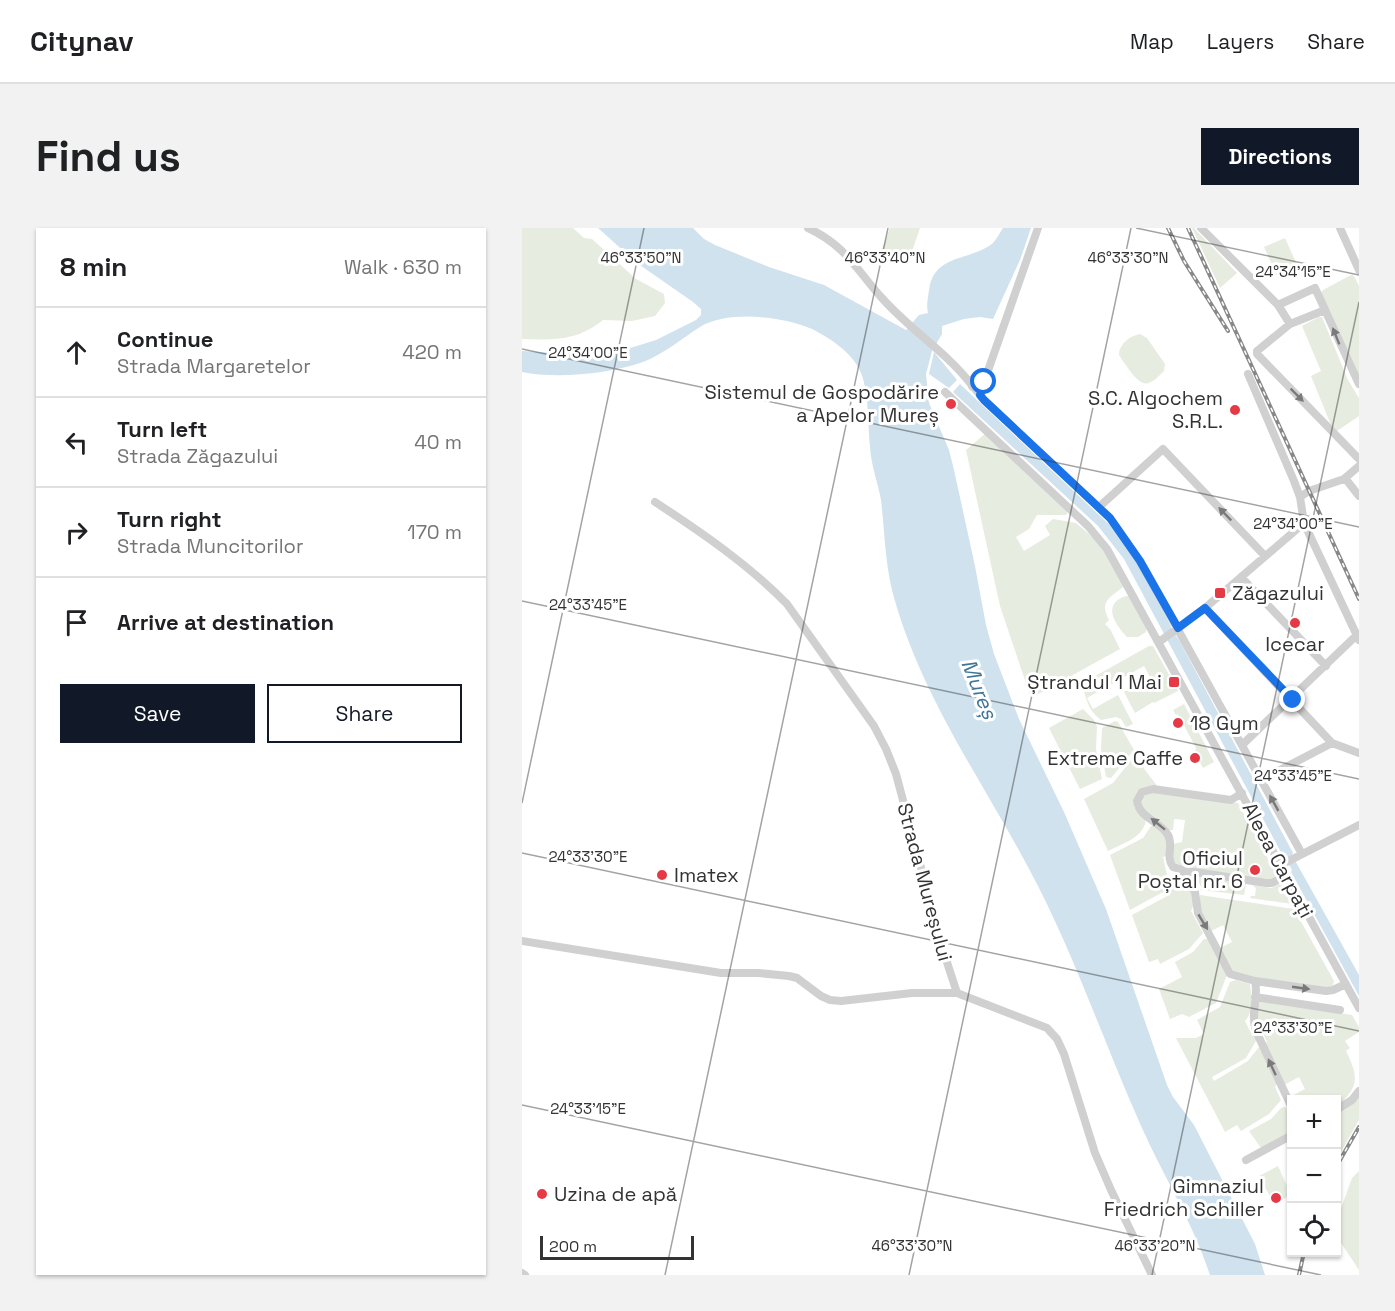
<!DOCTYPE html>
<html lang="en">
<head>
<meta charset="utf-8">
<style>
  :root { --surface:#fff; --page:#f2f2f2; --text:#202124; --muted:#757577; --line:#e0e0e0; --accent:#111827 }
  body { margin:0; font-family:"Space Grotesk",sans-serif; background:var(--page); color:var(--text) }
  .controls { position:absolute; right:18px; bottom:18px; display:grid; overflow:hidden; border-radius:0px; box-shadow:0 2px 4px #0004 }
  .controls button { width:54px; height:54px; display:grid; place-items:center; padding:0; border:0; border-bottom:2px solid var(--line); background:var(--surface); color:var(--text); font:30px sans-serif }
  .scale { position:absolute; left:18px; bottom:15px; width:154px; box-sizing:border-box; padding-left:6px; border:3px solid #333; border-top:0; font-size:16px; line-height:21px; white-space:nowrap; color:#333; -webkit-text-stroke:4px #fff; paint-order:stroke }
  .stop { position:absolute; width:18px; height:18px; margin:-14px; border:4px solid #1a73e8; border-radius:50%; background:#fff }
  .stop.end { background:#1a73e8; border-color:#fff; box-shadow:0 2px 6px #0008 }
  .list { margin:0; padding:0; list-style:none }
  h2 { display:flex; justify-content:space-between; align-items:center; height:78px; margin:0; padding:0 24px; font-size:26px }
  h2 small { font-size:20px; font-weight:400; color:var(--muted) }
  .list li { display:grid; grid-template-columns:39px 1fr auto; gap:18px; align-items:center; box-sizing:border-box; height:90px; padding:0 24px; border-top:2px solid var(--line) }
  .list b { display:block; font-size:22px; white-space:nowrap }
  .list p { margin:0; font-size:20px; white-space:nowrap; color:var(--muted) }
  .list em { font-size:20px; font-style:normal; color:var(--muted) }
  .actions { display:flex; gap:12px; padding:18px 24px }
  .actions a { flex:1; padding:14px 0; border:2px solid var(--accent); border-radius:0px; text-align:center; font-size:21px; color:var(--accent) }
  .actions .main { background:var(--accent); color:#fff }
  .icon { flex:none; width:33px; height:33px; fill:none; stroke:currentColor; stroke-width:2; stroke-linecap:round; stroke-linejoin:round }
  .map { position:relative; flex:none; width:837px; height:1047px; overflow:hidden; border-radius:0px }
  header { display:flex; align-items:center; gap:36px; box-sizing:border-box; height:84px; padding:0 30px; background:var(--surface); border-bottom:2px solid var(--line) }
  header strong { font-size:28px }
  nav { display:flex; gap:33px; margin-inline-start:auto; font-size:21px }
  .intro { display:flex; align-items:center; justify-content:space-between; box-sizing:border-box; height:144px; padding:0 36px }
  h1 { margin:0; font-size:42px }
  .button { padding:15px 27px; border-radius:0px; background:var(--accent); color:#fff; font-size:21px; font-weight:700 }
  main { display:flex; gap:36px; padding:0 36px }
  aside { flex:1; background:var(--surface); border-radius:0px; box-shadow:0 2px 4px #0004 }
  .map>svg:first-child { display:block }
  .green { fill:#e6ecdf }
  .water { fill:#cfe2ee }
  .lines { fill:none; stroke-linecap:round; stroke-linejoin:round }
  .minor { stroke:#d0d0d0; stroke-width:8 }
  .rail-casing { stroke:#888; stroke-width:4 }
  .rail { stroke:#fff; stroke-width:1.5; stroke-dasharray:4.5; stroke-linecap:butt }
  .oneway { fill:#7a7a7a }
  .route { stroke:#1a73e8; stroke-width:8 }
  .ticks { fill:none; stroke:#333; stroke-width:1.5; stroke-opacity:0.45 }
  .poi-dot { fill:#e63946; stroke:#fff; stroke-width:2 }
  .labels { text-anchor:middle; stroke-width:6; stroke-linejoin:round; paint-order:stroke }
  .poi-label { font-size:20px; fill:#333; stroke:#fff; text-anchor:end }
  .street-label { font-size:20px; fill:#333; stroke:#fff }
  .water-label { font-size:21px; font-style:italic; fill:#3f7597; stroke:#fff }
  .ticks-label { font-size:15px; text-anchor:middle; fill:#333; stroke:#fff; stroke-width:6; stroke-linejoin:round; paint-order:stroke }
</style>
</head>
<body>
<header>
<strong>Citynav</strong>
<nav><a>Map</a><a>Layers</a><a>Share</a></nav>
</header>
<div class="intro"><h1>Find us</h1><a class="button">Directions</a></div>
<main>
<aside>
<h2>8 min<small>Walk · 630 m</small></h2>
<ul class="list">
<li><svg class="icon" aria-label="ahead" viewBox="0 0 24 24"><path d="M12 20V5M6 11l6-6 6 6"/></svg><div><b>Continue</b><p>Strada Margaretelor</p></div><em>420 m</em></li>
<li><svg class="icon" aria-label="left" viewBox="0 0 24 24"><path d="M17 20v-9H6M10 6l-5 5 5 5"/></svg><div><b>Turn left</b><p>Strada Zăgazului</p></div><em>40 m</em></li>
<li><svg class="icon" aria-label="right" viewBox="0 0 24 24"><path d="M7 20v-9h11M14 6l5 5-5 5"/></svg><div><b>Turn right</b><p>Strada Muncitorilor</p></div><em>170 m</em></li>
<li><svg class="icon" aria-label="arrive" viewBox="0 0 24 24"><path d="M6 21V4h12l-3 4 3 4H6"/></svg><div><b>Arrive at destination</b></div></li>
</ul>
<div class="actions"><a class="main">Save</a><a>Share</a></div>
</aside>
<div class="map">
<svg width="837" height="1047" viewBox="0 0 837 1047">
  <rect width="100%" height="100%" fill="#fff"/>
  <!-- green -->
  <path class="green" d="M0 0H51L62 10 70 11 114 51 142 66 143 75 133 88 110 93 81 92C55 113 32 112 0 111Z
    M368 0H398L387 32 360 21Z
    M670 0H672L715 45 698 60Z
    M763 10 776 39 755 48 742 19Z
    M829 47 832 48 837 58V149L799 65 801 62Z
    M797 89H800L826 152 837 170V188L815 203 809 197 789 148 799 143 780 98Z
    M618 106 625 110 643 136 642 143C627 159 621 160 608 143 604 137 600 132 597 127 597 116 608 108 618 106Z
    M464 205 546 283 544 287H515L507 301 494 309 502 323 528 307 523 298 531 291 554 295 574 312 583 322 602 358C590 369 576 372 587 392L583 396 588 401 598 421 509 470 478 378 444 222Z
    M604 368H607L625 398 624 404 616 409H605C592 395 580 376 604 368Z
    M627 418H631L656 463 632 475 631 474 613 485 602 464 628 449 622 438 565 470 571 481 596 467 611 496 604 499 599 491 594 489 579 492C564 480 566 472 559 456Z
    M662 476 692 534 681 540 673 525 674 520 656 486 654 487 651 482Z
    M561 481 572 492 575 498 574 521 580 551 558 561 527 500Z
    M593 493 596 494 612 522 589 550 584 549 579 521 580 500Z
    M614 526 623 542 636 559 615 567 612 570V579L624 591C623 609 600 616 586 623L562 571 591 555Z
    M631 563 716 575 754 646V649L749 653 657 639 650 634 651 616 660 614 663 592 652 591 651 602H647L620 581 618 578 619 569Z
    M629 598H632C646 609 647 610 644 628L641 629 645 647 649 649 643 663 608 682 588 627 621 610Z
    M674 648 697 650 698 652 724 656 722 667 678 662 680 661Z
    M657 651C669 658 676 670 669 683L681 705 667 721 638 736 636 731 627 734 610 687 647 667 654 652Z
    M757 656 760 657 770 676 728 670 729 668H733L734 660 730 657 750 660Z
    M678 667 772 681 812 753 811 757C796 766 728 748 709 743L698 720 710 714 701 697 689 703 677 681Z
    M682 711H686L705 747 694 775 667 789 660 786 648 791 637 761 660 749 653 734 671 724Z
    M714 752 728 756C729 768 732 784 723 793L730 807H733L735 811 724 830 690 849 692 853 726 833 737 819 739 821 755 856 753 859 759 872 747 886 719 903 715 897 703 904 654 810H674L682 806 675 792 698 779 708 754Z
    M736 772 830 787 837 799V804L823 813 828 820 824 823C837 849 837 860 815 878L814 872H770L768 869 783 861 777 849 762 857 743 816 745 814 735 792Z
    M837 867V892L815 931V886L823 881Z
    M762 879 766 880 769 886V904L739 920 727 903 749 891 759 880Z
    M756 938 769 967 752 976 737 948Z
    M837 943V1042L815 1009V985L817 986 830 950Z"/>
  <!-- water -->
  <path class="water" d="M76 0H171L182 11 193 17 247 39 302 57 384 102 397 87 406 85C404 77 406 70 407 62 412 27 444 33 467 18 473 15 477 6 481 0H509L498 32 471 91 458 89 442 91 420 98V106L410 123 404 146 407 175 427 222 432 242 453 338 464 397 472 426 497 491 542 584 584 681 645 857 651 869 672 897 733 1016 743 1047H688C671 995 642 949 620 900 581 813 551 722 506 639 459 551 401 470 373 373 363 340 363 306 359 272 356 255 349 237 348 219 346 198 347 165 339 145 332 126 308 110 290 101 261 88 205 82 178 99 159 111 142 126 121 134 87 146 34 151 0 144V123L36 125 102 122 134 112 174 92 179 87V81L171 74 115 35Z
    M412 124 435 152 427 160 407 146Z
    M438 156 594 303 610 325 649 398V401L657 412 771 625 770 627 837 747V768L769 644 770 642 764 631 762 630 602 331 576 298 431 164Z"/>
  <g class="lines">
    <!-- minor -->
    <path class="minor" d="M286 0C323 17 334 41 359 69 387 101 422 122 449 156
      M679 0 756 77 768 96
      M818 0 837 42
      M756 77 793 60 837 156
      M803 82 768 96 735 123V126L837 231
      M726 146 772 253 778 269 782 295 837 412
      M449 155a6 6 0 1 1 12 0a6 6 0 1 1-12 0Z
      M462 154 516 0
      M453 161 462 172 588 290 618 333 780 626
      M423 164 566 298 585 321 837 780
      M823 250 837 268
      M778 269 787 263 822 251 837 238
      M133 274C179 304 227 337 265 376L352 498 364 521 374 546 421 722 435 765
      M577 279 641 221 743 328
      M719 349 804 438
      M683 380 810 515 837 525
      M637 414 683 380 782 295
      M720 517 835 407
      M739 552 810 515
      M720 565 709 572 631 561 620 564 615 573C617 590 639 594 646 607 652 618 643 628 651 639L660 642 744 655H750L765 647
      M759 637 837 597
      M660 642 673 664 676 685 708 746 733 753 804 763 811 762 824 756
      M0 713 199 745H236L267 748 275 750 299 768 308 772 319 773 390 765H435L525 800 535 811 542 826 573 925 589 962 630 1047
      M733 753C737 769 728 785 734 803L770 880
      M733 769 818 782
      M814 882 830 872 837 863
      M724 932 770 907
      M0 1045 3 1047"/>
    <!-- rail casing -->
    <g class="rail-casing">
      <path id="rail" d="M646 0 662 33 706 103
        M666 0 837 371
        M814 939 837 899
        M777 1047 782 1024"/>
    </g>
    <!-- rail -->
    <use href="#rail" class="rail"/>
  </g>
  <!-- one-way arrows -->
  <defs><path id="oneway-solid" d="M-6-.8H1V-3.2L6.5 0L1 3.2V.8H-6Z" transform="scale(1.5)"/></defs>
  <g class="oneway">
    <use href="#oneway-solid" transform="translate(814 108) rotate(-112)"/>
    <use href="#oneway-solid" transform="translate(775 167) rotate(45)"/>
    <use href="#oneway-solid" transform="translate(703 286) rotate(-134)"/>
    <use href="#oneway-solid" transform="translate(752 575) rotate(-119)"/>
    <use href="#oneway-solid" transform="translate(636 596) rotate(-141)"/>
    <use href="#oneway-solid" transform="translate(681 694) rotate(59)"/>
    <use href="#oneway-solid" transform="translate(779 760) rotate(8)"/>
    <use href="#oneway-solid" transform="translate(750 839) rotate(-115)"/>
  </g>
  <g class="lines">
    <!-- route -->
    <path class="route" d="M462 154 458 167 462 172 588 290 618 333 656 400 683 380 771 472"/>
  </g>
  <!-- ticks -->
  <path class="ticks" d="M614 0 837 47M0 121 837 299M0 373 837 551M0 575 122 0M0 625 837 803M0 877 799 1047M143 1047 366 0M387 1047 609 0M630 1047 837 74"/>
  <!-- markers -->
  <g class="poi-dot">
    <circle cx="429" cy="176" r="6"/>
    <circle cx="713" cy="182" r="6"/>
    <rect x="692" y="359" width="12" height="12" rx="3"/>
    <circle cx="773" cy="395" r="6"/>
    <rect x="646" y="448" width="12" height="12" rx="3"/>
    <circle cx="656" cy="495" r="6"/>
    <circle cx="673" cy="530" r="6"/>
    <circle cx="733" cy="642" r="6"/>
    <circle cx="140" cy="647" r="6"/>
    <circle cx="20" cy="966" r="6"/>
    <circle cx="754" cy="970" r="6"/>
  </g>
  <g class="labels">
    <!-- poi labels -->
    <g class="poi-label">
      <text x="417" y="171">Sistemul de Gospodărire<tspan x="417" dy="23">a Apelor Mureș</tspan></text>
      <text x="701" y="177">S.C. Algochem<tspan x="701" dy="23">S.R.L.</tspan></text>
      <text x="710" y="372" text-anchor="start">Zăgazului</text>
      <text x="773" y="423" text-anchor="middle">Icecar</text>
      <text x="640" y="461">Ștrandul 1 Mai</text>
      <text x="668" y="502" text-anchor="start">18 Gym</text>
      <text x="661" y="537">Extreme Caffe</text>
      <text x="721" y="637">Oficiul<tspan x="721" dy="23">Poștal nr. 6</tspan></text>
      <text x="152" y="654" text-anchor="start">Imatex</text>
      <text x="742" y="965">Gimnaziul<tspan x="742" dy="23">Friedrich Schiller</tspan></text>
      <text x="32" y="973" text-anchor="start">Uzina de apă</text>
    </g>
    <!-- street labels -->
    <g class="street-label">
      <text transform="translate(756 632) rotate(62)" y="7">Aleea Carpați</text>
      <text transform="translate(403 654) rotate(75)" y="7">Strada Mureșului</text>
    </g>
    <!-- water labels -->
    <g class="water-label">
      <text transform="translate(457 461) rotate(68)" y="7">Mureș</text>
    </g>
  </g>
  <g class="ticks-label">
    <text x="119" y="35">46°33'50"N</text>
    <text x="363" y="35">46°33'40"N</text>
    <text x="606" y="35">46°33'30"N</text>
    <text x="771" y="49">24°34'15"E</text>
    <text x="66" y="130">24°34'00"E</text>
    <text x="771" y="301">24°34'00"E</text>
    <text x="66" y="382">24°33'45"E</text>
    <text x="771" y="553">24°33'45"E</text>
    <text x="66" y="634">24°33'30"E</text>
    <text x="771" y="805">24°33'30"E</text>
    <text x="66" y="886">24°33'15"E</text>
    <text x="390" y="1023">46°33'30"N</text>
    <text x="633" y="1023">46°33'20"N</text>
  </g>
</svg>
<div class="controls">
<button>+</button>
<button>−</button>
<button><svg class="icon" aria-label="locate" viewBox="0 0 24 24"><circle cx="12" cy="12" r="6"/><path d="M12 2v4M12 18v4M2 12h4M18 12h4"/></svg></button>
</div>
<div class="scale">200 m</div>
<div class="stop" style="left:462px;top:154px"></div>
<div class="stop end" style="left:771px;top:472px"></div>
</div>
</main>
</body>
</html>
